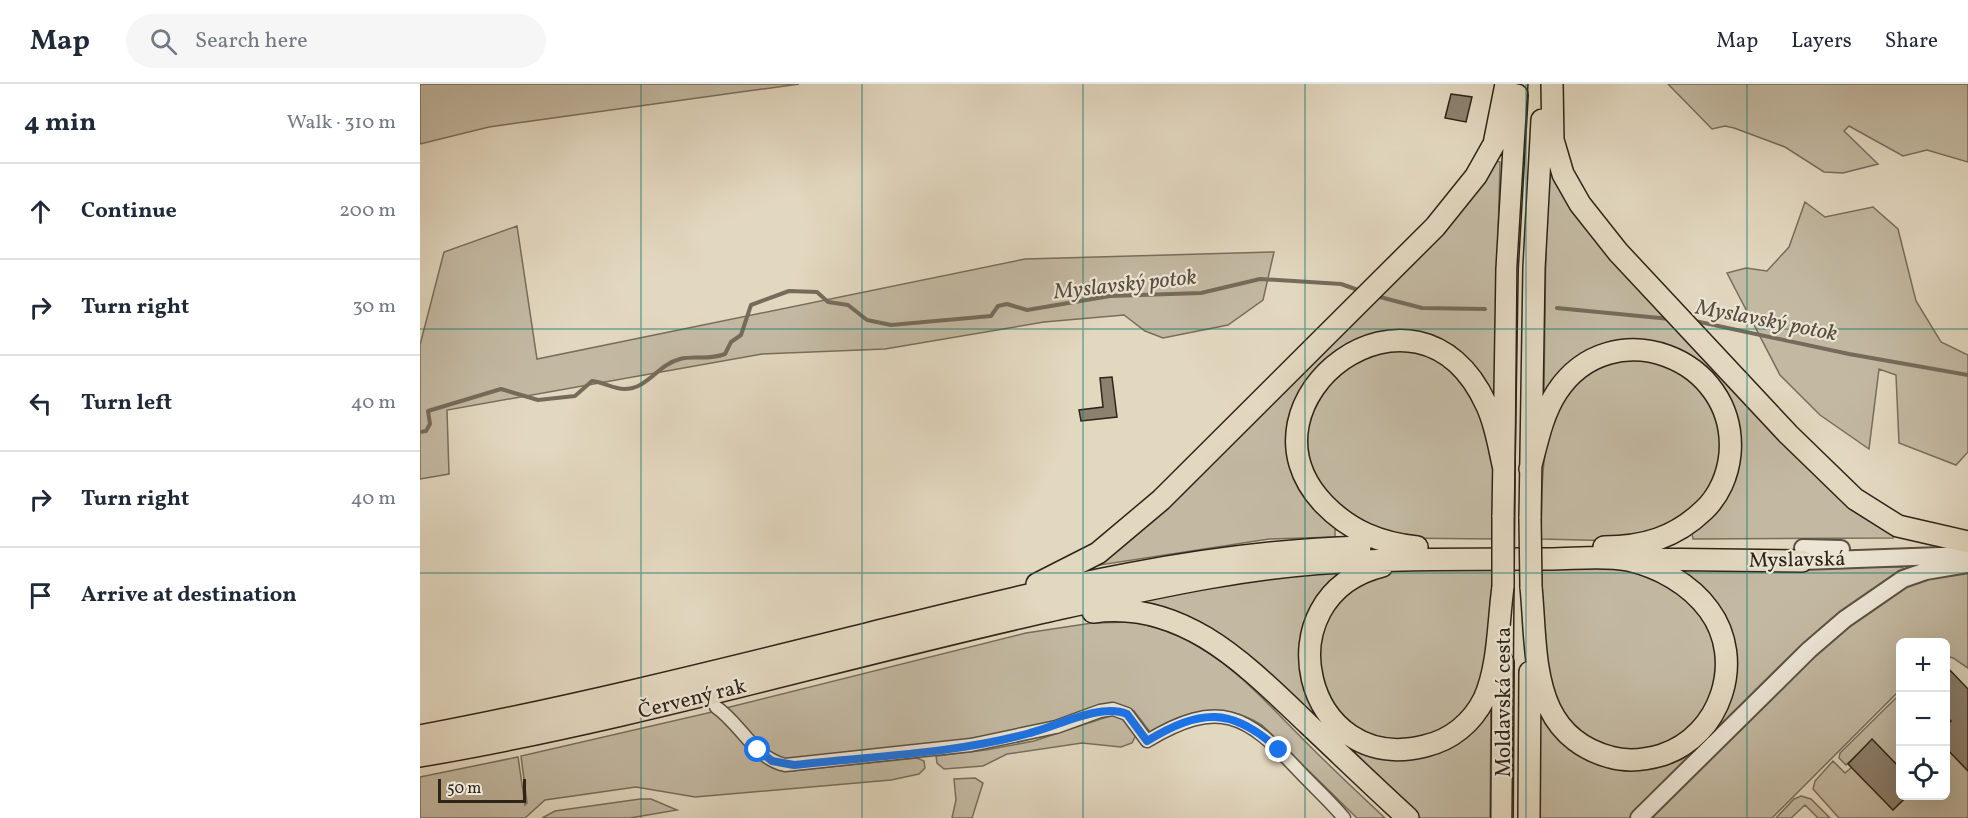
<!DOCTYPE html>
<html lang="en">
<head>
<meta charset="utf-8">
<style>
  :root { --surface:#fff; --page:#f6f6f7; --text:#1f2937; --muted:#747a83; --line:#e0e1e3 }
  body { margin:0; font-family:Vollkorn,serif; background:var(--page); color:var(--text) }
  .controls { position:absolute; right:18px; bottom:18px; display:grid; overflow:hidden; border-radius:9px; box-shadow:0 6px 24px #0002 }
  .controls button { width:54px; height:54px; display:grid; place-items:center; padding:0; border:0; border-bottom:2px solid var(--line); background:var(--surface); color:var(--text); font:30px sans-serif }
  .scale { position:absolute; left:18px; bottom:15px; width:88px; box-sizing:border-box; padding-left:6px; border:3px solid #2e2417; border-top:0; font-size:16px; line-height:21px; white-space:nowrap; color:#2e2417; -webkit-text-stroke:4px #ece5d5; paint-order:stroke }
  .stop { position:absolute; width:18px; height:18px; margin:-14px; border:4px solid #1a73e8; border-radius:50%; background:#fff }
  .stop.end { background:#1a73e8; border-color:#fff; box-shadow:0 2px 6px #0008 }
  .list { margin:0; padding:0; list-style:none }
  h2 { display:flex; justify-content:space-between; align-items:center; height:78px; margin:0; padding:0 24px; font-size:26px }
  h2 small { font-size:20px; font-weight:400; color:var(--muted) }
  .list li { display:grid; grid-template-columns:39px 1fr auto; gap:18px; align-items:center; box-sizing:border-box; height:96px; padding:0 24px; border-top:2px solid var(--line) }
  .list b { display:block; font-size:22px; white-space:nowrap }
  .list em { font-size:20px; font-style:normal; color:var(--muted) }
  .icon { flex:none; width:33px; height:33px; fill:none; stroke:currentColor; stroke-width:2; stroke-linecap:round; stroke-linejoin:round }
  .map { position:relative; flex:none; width:1548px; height:734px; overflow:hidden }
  header { display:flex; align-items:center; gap:36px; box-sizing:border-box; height:84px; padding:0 30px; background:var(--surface); border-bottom:2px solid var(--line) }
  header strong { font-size:28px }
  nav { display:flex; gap:33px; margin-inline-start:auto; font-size:21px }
  .search { width:420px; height:54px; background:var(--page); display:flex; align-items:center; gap:15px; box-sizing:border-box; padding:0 21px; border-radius:33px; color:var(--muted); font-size:22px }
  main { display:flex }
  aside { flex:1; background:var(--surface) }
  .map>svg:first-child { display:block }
  .green { fill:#c3b9a2; stroke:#786e5c; stroke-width:1.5 }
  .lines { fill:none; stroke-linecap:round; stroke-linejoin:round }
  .stream { stroke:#756b5a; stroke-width:4 }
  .building { fill:#8c816e; stroke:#2e2417; stroke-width:1.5 }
  .minor-casing { stroke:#5b5141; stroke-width:15 }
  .tertiary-casing { stroke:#5b5141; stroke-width:20 }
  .trunk-casing { stroke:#2e2417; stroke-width:24 }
  .minor { stroke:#ece5d5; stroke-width:12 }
  .tertiary { stroke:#ece5d5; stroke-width:16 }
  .trunk { stroke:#e2d7bf; stroke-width:21 }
  .tram { stroke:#2e2417; stroke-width:1.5 }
  .trunk-bridge-casing { stroke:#2e2417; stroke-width:24; stroke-linecap:butt }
  .trunk-bridge { stroke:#e2d7bf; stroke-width:21 }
  .route { stroke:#1a73e8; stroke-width:8 }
  .grid { fill:none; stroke:#0f766e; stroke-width:1.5; stroke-opacity:0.55 }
  .labels { text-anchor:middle; stroke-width:4.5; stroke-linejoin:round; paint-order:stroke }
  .street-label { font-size:21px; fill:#2e2417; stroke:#ece5d5 }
  .water-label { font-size:22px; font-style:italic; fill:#584d3e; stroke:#ece5d5 }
</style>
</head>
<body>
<header>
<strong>Map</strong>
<div class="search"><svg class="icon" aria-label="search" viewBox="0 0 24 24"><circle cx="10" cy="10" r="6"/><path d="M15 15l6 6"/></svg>Search here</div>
<nav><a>Map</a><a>Layers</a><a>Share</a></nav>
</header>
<main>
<aside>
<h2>4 min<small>Walk · 310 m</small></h2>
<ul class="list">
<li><svg class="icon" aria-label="ahead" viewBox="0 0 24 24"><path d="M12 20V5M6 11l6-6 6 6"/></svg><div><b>Continue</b></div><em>200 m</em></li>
<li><svg class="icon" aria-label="right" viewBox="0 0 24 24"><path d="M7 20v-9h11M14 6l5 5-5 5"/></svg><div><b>Turn right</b></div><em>30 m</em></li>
<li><svg class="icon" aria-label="left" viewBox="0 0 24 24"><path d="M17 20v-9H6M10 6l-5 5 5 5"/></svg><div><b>Turn left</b></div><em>40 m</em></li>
<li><svg class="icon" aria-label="right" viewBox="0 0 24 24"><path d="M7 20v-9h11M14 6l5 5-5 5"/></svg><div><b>Turn right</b></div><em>40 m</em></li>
<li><svg class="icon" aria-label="arrive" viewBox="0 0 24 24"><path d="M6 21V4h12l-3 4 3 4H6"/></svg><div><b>Arrive at destination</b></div></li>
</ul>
</aside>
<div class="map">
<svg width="1548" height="734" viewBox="0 0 1548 734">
  <rect width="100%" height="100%" fill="#e2d7bf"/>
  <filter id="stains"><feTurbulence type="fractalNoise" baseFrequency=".00333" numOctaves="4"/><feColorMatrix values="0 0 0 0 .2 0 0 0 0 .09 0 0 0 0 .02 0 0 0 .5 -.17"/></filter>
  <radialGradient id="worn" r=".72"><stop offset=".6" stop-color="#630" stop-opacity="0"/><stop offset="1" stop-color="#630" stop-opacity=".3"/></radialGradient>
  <!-- green -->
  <path class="green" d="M0 0H379L69 43 0 60Z
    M1248 0H1548V78L1507 66 1483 72 1429 42 1424 47 1458 80 1423 89 1404 88 1365 63 1314 44 1305 42 1292 45Z
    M1076 77 1080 78 1074 313 1050 282 951 254 875 336 915 444V453L849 455 680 481Z
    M1130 78 1139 93 1474 450 1473 454 1273 455 1272 450 1280 442 1314 333 1227 259 1127 307 1124 306 1126 152Z
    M1385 118 1405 133 1453 123 1478 145 1496 217 1521 258 1548 271V368L1536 381 1479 359 1476 291 1459 285 1449 365 1400 331 1360 291 1307 189 1326 184 1347 187 1369 163Z
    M97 142 117 275 605 175 854 168 843 216 808 241 743 254 725 247 704 231 624 238 465 265 342 270 27 326 29 390 0 395V261L24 168Z
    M984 264 1023 275 1058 317 1074 382 1073 455 975 454 932 435 895 395 885 357 895 314 942 271Z
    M1205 274 1237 276 1280 302 1300 340V385L1284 415 1257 439 1201 457 1121 455C1123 395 1116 326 1171 287 1181 281 1195 278 1205 274Z
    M1323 482 1482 483 1485 486 1282 664 1210 734H1120V635L1123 633 1138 651 1246 678 1315 586 1259 486Z
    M1073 483 1072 542 1065 592 1040 638 987 660 941 650 902 610 895 560 916 516 970 486Z
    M1122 483H1208C1222 487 1233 494 1245 501 1253 505 1262 509 1269 515 1343 583 1262 703 1174 656 1157 647 1137 630 1132 610 1120 570 1122 524 1122 483Z
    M880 488 915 489 920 491 902 516 892 615 973 672 1067 625 1071 626 1070 734H998L893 636 723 519V515Z
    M1548 488V584L1533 574 1526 572V558H1480V606L1352 734H1227L1412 552 1496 495Z
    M712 538C788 552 827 599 879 651 907 680 936 707 965 734H937L843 642C805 617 767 625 730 648L714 627 694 620 636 638 551 657 365 675 340 662 306 624 606 549 672 539Z
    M1480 610V684L1452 656 1426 681 1419 674 1420 669Z
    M292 628C325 641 331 684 370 687L497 674 504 677 505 684 499 690 471 696 275 713 216 703 125 716 105 734H0V693L98 673 105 721 107 719 101 672Z
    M693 631 709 638 716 651 712 659 701 663 662 659 587 670 563 682 524 685 517 679 516 672 566 666 614 657Z
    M1526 664 1548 687V734H1419L1393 705 1395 697 1413 677 1425 689 1432 683 1473 726 1488 712H1526Z
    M555 694 563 699 552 734H532L536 716 534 695Z
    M1381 712 1391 715 1410 734H1398L1385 721 1371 734H1356L1374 715Z
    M220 715H231L257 726 210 734H122L135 727Z"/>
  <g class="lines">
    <!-- stream -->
    <path class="stream" d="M956 212 1002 224 1065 225
      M1137 224 1250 235
      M1275 237 1429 270 1548 291
      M0 348 6 347 10 340 8 327 81 305 118 316 155 312 172 297C183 298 194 305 204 305 228 305 237 281 260 275 275 271 286 277 305 270L311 258 321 251 331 221 369 207 397 208 408 218 428 221 447 236 471 241 571 232 578 222 587 220 607 226 690 212 781 209 840 195 921 200 941 207"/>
  </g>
  <!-- building -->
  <path class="building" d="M1031 10 1052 13 1046 38 1025 34Z
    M692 293 697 333 661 337 659 326 683 323 680 294Z
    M1526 582 1548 605V687L1526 664V642L1531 637 1526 632Z
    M1452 655 1480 684V711H1488L1473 726 1428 680Z"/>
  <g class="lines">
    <!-- minor casing -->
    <g class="minor-casing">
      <path id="minor" d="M296 623C321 640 334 674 365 681L551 661 636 643 680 627 693 625 707 630 727 657C799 614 826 630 879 687 894 703 910 717 924 734"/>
    </g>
    <!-- tertiary casing -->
    <g class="tertiary-casing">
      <path id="tertiary" d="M1383 464 1421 465
        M1382 477 1548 471
        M1219 734 1389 566 1425 535 1483 495 1506 487 1548 480"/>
    </g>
    <!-- trunk casing -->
    <g class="trunk-casing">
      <path id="trunk" d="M1132 0 1133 56 1143 90 1160 120 1198 168 1368 350 1435 415 1478 442 1548 458
        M1110 385C1117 359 1122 331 1137 308 1191 226 1318 273 1310 370 1308 391 1299 412 1284 426 1255 454 1223 463 1184 463
        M1083 433 1087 185 1097 11
        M1110 434 1114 184 1122 36
        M997 463C960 459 930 447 904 420 806 317 997 171 1066 320 1076 340 1079 364 1084 385
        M1221 475 1382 477
        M962 482C841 512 883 693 1005 662 1031 656 1052 639 1064 615 1079 582 1078 538 1083 503
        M617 500 678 469 741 416 1015 143 1056 92 1074 60 1086 0
        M673 528C764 515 828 583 888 640 921 671 954 703 988 734
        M0 652C160 622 317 582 475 543 630 505 779 468 940 463
        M0 672C212 636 419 574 629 527 732 504 836 480 943 477 1005 475 1067 475 1129 475 1154 475 1184 471 1208 476 1239 483 1270 500 1289 526 1326 576 1301 652 1242 671 1225 676 1207 678 1190 673 1164 666 1142 650 1130 625 1113 589 1115 542 1111 503
        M1082 734 1083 579
        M1109 734 1110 588"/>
    </g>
    <!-- minor -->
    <use href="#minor" class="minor"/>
    <!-- tertiary -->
    <use href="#tertiary" class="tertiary"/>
    <!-- trunk -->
    <use href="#trunk" class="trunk"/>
    <!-- tram -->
    <path class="tram" d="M1092 734 1097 183 1108 0"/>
    <!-- trunk-bridge casing -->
    <g class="trunk-bridge-casing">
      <path id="trunk-bridge" d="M1110 434 1111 503
        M1083 503V433"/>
    </g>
    <!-- trunk-bridge -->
    <use href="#trunk-bridge" class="trunk-bridge"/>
  </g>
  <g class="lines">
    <!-- route -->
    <path class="route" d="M338 666 352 677 374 681C452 672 534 670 610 649 638 642 680 619 707 630L727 657C780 625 812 622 859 666"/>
  </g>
  <!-- grid -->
  <path class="grid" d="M221 0V734M442 0V734M663 0V734M885 0V734M1106 0V734M1327 0V734M0 245H1548M0 489H1548"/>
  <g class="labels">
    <!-- street labels -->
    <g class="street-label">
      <text transform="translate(1377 475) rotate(-1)" y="7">Myslavská</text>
      <text transform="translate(272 614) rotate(-14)" y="7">Červený rak</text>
      <text transform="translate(1083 618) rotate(-90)" y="7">Moldavská cesta</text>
    </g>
    <!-- water labels -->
    <g class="water-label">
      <text transform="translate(705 199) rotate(-6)" y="8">Myslavský potok</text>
      <text transform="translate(1347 235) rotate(11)" y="8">Myslavský potok</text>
    </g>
  </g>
  <rect width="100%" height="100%" filter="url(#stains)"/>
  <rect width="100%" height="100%" fill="url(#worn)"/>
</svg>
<div class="controls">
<button>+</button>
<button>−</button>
<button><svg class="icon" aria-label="locate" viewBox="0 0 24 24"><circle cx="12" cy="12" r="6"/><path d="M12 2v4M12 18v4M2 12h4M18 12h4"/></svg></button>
</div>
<div class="scale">50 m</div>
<div class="stop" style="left:338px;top:666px"></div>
<div class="stop end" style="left:859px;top:666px"></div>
</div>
</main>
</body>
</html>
